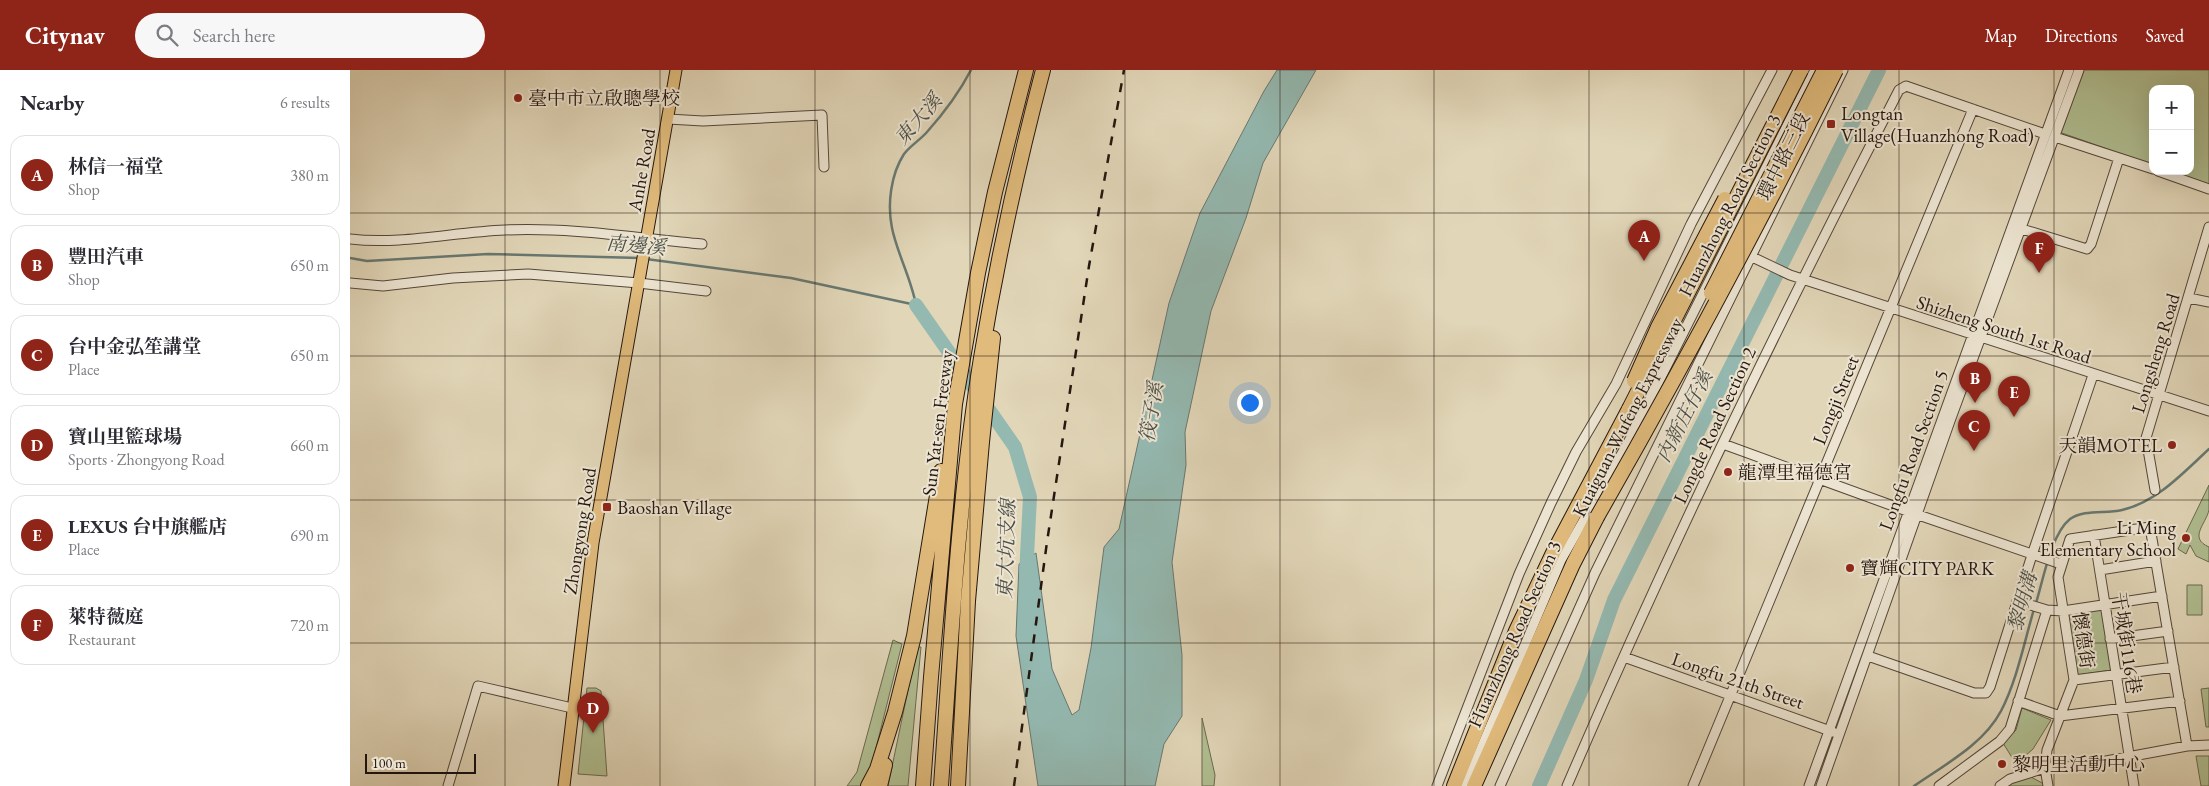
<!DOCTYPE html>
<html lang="en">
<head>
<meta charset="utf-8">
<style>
  :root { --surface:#fff; --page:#f7f7f7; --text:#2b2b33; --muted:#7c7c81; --line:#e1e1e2; --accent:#8f2418 }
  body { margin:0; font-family:"EB Garamond","Noto Serif TC",serif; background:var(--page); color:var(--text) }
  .controls { position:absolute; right:15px; top:15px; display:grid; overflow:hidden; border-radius:10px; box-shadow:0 5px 20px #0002 }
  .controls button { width:45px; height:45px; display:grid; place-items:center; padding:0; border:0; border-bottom:1px solid var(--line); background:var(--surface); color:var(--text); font:25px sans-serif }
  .scale { position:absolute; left:15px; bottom:12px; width:111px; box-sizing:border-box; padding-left:5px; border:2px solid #251710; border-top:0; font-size:14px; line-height:18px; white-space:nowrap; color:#251710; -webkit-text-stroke:4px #ece4d1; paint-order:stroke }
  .you { position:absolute; left:899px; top:332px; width:18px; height:18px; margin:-12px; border:4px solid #fff; border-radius:50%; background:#1a73e8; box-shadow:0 0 0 8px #1a73e833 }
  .badge { display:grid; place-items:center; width:32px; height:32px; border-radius:50%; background:var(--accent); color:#fff; font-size:16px; font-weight:700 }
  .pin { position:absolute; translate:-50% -41px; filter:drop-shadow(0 1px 2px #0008) }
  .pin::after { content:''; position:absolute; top:26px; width:18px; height:15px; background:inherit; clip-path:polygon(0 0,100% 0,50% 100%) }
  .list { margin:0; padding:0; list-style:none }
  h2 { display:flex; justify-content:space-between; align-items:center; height:65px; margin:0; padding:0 20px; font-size:21px }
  h2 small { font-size:16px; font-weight:400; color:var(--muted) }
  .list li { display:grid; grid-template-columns:32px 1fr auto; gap:15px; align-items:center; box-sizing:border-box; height:80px; margin:0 10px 10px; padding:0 10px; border:1px solid var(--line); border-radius:15px }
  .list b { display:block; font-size:19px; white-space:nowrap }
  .list p { margin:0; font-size:16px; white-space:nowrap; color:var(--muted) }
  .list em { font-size:16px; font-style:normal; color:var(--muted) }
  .icon { flex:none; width:28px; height:28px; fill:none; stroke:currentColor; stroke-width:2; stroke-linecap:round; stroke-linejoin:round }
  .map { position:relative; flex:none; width:1859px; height:716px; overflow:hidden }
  header { display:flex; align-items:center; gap:30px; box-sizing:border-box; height:70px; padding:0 25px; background:var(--accent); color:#fff }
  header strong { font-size:24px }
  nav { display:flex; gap:28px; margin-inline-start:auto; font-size:18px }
  .search { width:350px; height:45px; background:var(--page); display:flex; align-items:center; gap:12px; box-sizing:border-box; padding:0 18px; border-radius:28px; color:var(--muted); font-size:19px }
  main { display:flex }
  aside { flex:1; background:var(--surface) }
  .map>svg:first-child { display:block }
  .green { fill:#b0be91; stroke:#6a6a50 }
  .water { fill:#94b9b1; stroke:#687871 }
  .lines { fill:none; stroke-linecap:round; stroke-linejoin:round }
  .stream { stroke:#687871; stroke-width:2.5 }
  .river { stroke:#94b9b1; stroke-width:14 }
  .minor-casing { stroke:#54473a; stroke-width:11 }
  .major-casing { stroke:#251710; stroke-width:13 }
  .highway-casing { stroke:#251710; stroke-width:16 }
  .minor { stroke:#ece4d1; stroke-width:9 }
  .major { stroke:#e0bb7c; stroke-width:11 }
  .highway { stroke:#e0bb7c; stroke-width:14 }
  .rail { stroke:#251710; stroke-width:2.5; stroke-dasharray:9 9; stroke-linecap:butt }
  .highway-bridge-casing { stroke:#251710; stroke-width:16; stroke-linecap:butt }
  .highway-bridge { stroke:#e0bb7c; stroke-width:14 }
  .grid { fill:none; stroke:#251710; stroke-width:1; stroke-opacity:0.55 }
  .poi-dot { fill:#8f2418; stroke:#ece4d1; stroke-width:2 }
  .labels { text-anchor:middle; stroke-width:4; stroke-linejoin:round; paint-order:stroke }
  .poi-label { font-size:19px; fill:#251710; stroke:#ece4d1; text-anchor:start }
  .street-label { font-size:19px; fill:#251710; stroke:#ece4d1 }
  .water-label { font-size:20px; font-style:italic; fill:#4c5048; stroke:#ece4d1 }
</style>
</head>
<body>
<header>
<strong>Citynav</strong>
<div class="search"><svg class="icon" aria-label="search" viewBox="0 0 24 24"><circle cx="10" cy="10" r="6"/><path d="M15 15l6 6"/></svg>Search here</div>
<nav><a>Map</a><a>Directions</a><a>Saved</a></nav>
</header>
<main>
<aside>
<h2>Nearby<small>6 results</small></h2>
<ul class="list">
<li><span class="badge">A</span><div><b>林信一福堂</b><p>Shop</p></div><em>380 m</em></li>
<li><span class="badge">B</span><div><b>豐田汽車</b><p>Shop</p></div><em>650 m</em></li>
<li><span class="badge">C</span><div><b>台中金弘笙講堂</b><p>Place</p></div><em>650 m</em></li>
<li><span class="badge">D</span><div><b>寶山里籃球場</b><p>Sports · Zhongyong Road</p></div><em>660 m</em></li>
<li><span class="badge">E</span><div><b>LEXUS 台中旗艦店</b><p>Place</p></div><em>690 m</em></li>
<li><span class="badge">F</span><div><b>萊特薇庭</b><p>Restaurant</p></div><em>720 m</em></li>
</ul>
</aside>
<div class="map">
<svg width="1859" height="716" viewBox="0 0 1859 716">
  <rect width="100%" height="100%" fill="#e1d6b8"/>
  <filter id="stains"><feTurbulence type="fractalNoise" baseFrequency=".004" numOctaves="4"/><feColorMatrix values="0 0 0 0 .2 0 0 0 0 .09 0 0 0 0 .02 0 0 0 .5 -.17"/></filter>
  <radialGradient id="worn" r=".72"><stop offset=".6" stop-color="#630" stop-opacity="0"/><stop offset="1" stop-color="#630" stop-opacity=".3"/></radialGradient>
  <!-- green -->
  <path class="green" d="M1733 0H1859V114L1821 101H1840V19H1803V95L1709 62Z
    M1859 415C1859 422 1859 432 1859 440 1856 454 1838 468 1859 477V492L1846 486 1840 475 1836 484 1828 479Z
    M1837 515H1852V545H1837Z
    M1753 537 1762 600 1727 605 1718 543Z
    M543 570 552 574 519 706 510 716H497L507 702Z
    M567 577H571L558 716H538Z
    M237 618H246L251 621 257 706 228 704Z
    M1859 618V657H1856L1851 619Z
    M1672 638 1701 650 1683 679 1666 694 1653 673 1666 660Z
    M852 648 865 705 864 716H852Z
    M1846 686H1859V716H1851Z
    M1681 707 1694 714 1695 716H1655L1661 712Z"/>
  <!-- water -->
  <path class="water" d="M927 0H966L913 93 896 148 861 241 835 362 836 395 822 492 832 585V646L814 674 805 716H688L666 566 669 494 686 483 702 599 722 645 729 640 741 578 754 477 769 459 819 233 850 143 914 21Z"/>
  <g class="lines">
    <!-- stream -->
    <path class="stream" d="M0 188 17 191 138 184 290 188
      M296 189 441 208 566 235C561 208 547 183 542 158 537 134 541 104 554 84 560 76 570 70 577 62 594 43 609 23 621 0
      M1686 533C1693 511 1701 464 1720 449 1734 439 1756 444 1772 440 1807 432 1834 402 1859 379
      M1564 716C1594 695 1633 675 1651 641 1667 610 1674 573 1684 539"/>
    <!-- river -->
    <path class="river" d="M566 235 665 377 680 427 676 506
      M1189 716 1236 610 1264 530 1529 0"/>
    <!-- minor casing -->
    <g class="minor-casing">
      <path id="minor" d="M318 49 353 51 472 45 474 97
        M1705 67 1803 99
        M1808 101 1859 119
        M1672 159 1737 179 1741 174 1769 88
        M0 169C51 175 104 162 155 160 220 157 287 168 352 174
        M1398 185 1440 205 1859 341
        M0 213 33 216 103 208 178 204 289 213 356 221
        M1839 228 1859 232
        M1373 374 1557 441 1708 493
        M1805 420 1796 368 1859 157
        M1744 465 1784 716
        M1750 500 1806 491
        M1667 531 1697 540 1713 541 1812 526
        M1760 569 1818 561
        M1518 586 1624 623H1636L1640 617 1682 485 1743 305
        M1274 587 1483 662
        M1724 610 1824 597
        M1668 631 1710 646 1830 631
        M98 716 128 616 222 638
        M1087 716 1169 504 1201 433 1226 382 1266 314 1341 154 1422 0
        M1115 716 1211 490 1279 371 1465 0
        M1150 716 1245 503 1493 0
        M1217 716C1318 480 1431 248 1549 20L1556 16 1695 64
        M1343 716 1623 39
        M1459 716 1719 0
        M1471 716 1600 351 1729 0
        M1589 716 1650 671 1660 659 1697 540
        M1650 716 1660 709 1695 698 1729 696 1837 676 1859 675
        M1698 716 1695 698 1697 680 1724 610 1708 507 1720 469 1800 457 1837 676"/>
    </g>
    <!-- major casing -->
    <g class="major-casing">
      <path id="major" d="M214 716 243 473 326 0"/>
    </g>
    <!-- highway casing -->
    <g class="highway-casing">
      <path id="highway" d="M518 716 527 699 545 642 564 566 591 401
        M530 716 535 695
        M573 716 581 607 605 334 628 203 645 122 676 0
        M591 716C601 573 608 429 631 288 647 191 668 95 693 0
        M608 716 618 531 632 372 643 268
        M1104 716 1166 561 1203 483 1279 339
        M1124 716 1223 494 1247 447"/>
    </g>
    <!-- minor -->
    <use href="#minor" class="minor"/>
    <!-- major -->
    <use href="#major" class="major"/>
    <!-- highway -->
    <use href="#highway" class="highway"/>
    <!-- rail -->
    <path class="rail" d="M664 716 697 472 739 196 774 0"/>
    <!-- highway-bridge casing -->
    <g class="highway-bridge-casing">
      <path id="highway-bridge" d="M1361 223 1474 0
        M1284 311 1308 257 1375 129
        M1279 339 1451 0
        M1247 447C1331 300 1411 151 1486 0"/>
    </g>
    <!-- highway-bridge -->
    <use href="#highway-bridge" class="highway-bridge"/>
  </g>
  <!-- grid -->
  <path class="grid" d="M155 0V716M310 0V716M465 0V716M620 0V716M775 0V716M930 0V716M1084 0V716M1239 0V716M1394 0V716M1549 0V716M1704 0V716M0 143H1859M0 286H1859M0 430H1859M0 573H1859"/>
  <!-- markers -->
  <g class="poi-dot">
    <circle cx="168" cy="28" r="5"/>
    <rect x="1476" y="49" width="10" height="10" rx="2.5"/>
    <circle cx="1822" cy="375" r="5"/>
    <circle cx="1378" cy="402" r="5"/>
    <rect x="252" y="432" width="10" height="10" rx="2.5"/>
    <circle cx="1836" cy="468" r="5"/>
    <circle cx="1500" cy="498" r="5"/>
    <circle cx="1652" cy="694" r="5"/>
  </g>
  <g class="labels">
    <!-- poi labels -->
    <g class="poi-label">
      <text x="178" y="35">臺中市立啟聰學校</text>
      <text x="1491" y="50">Longtan<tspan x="1491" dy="22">Village(Huanzhong Road)</tspan></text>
      <text x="1812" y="382" text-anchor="end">天韻MOTEL</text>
      <text x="1388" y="409">龍潭里福德宮</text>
      <text x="267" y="444">Baoshan Village</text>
      <text x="1826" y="464" text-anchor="end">Li Ming<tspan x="1826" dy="22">Elementary School</tspan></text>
      <text x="1510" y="505">寶輝CITY PARK</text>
      <text x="1662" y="701">黎明里活動中心</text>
    </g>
    <!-- street labels -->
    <g class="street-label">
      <text transform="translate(1433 86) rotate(-64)" y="7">環中路三段</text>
      <text transform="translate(291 100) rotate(-80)" y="7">Anhe Road</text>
      <text transform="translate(1379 135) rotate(-63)" y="7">Huanzhong Road Section 3</text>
      <text transform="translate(1654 259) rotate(18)" y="7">Shizheng South 1st Road</text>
      <text transform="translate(1805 283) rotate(-73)" y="7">Longsheng Road</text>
      <text transform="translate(1485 330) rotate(-68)" y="7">Longji Street</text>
      <text transform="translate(1277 347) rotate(-63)" y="7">Kuaiguan-Wufeng Expressway</text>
      <text transform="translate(587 353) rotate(-83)" y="7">Sun Yat-sen Freeway</text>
      <text transform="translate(1364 355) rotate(-65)" y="7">Longde Road Section 2</text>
      <text transform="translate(1563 380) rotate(-70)" y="7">Longfu Road Section 5</text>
      <text transform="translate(229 461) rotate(-81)" y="7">Zhongyong Road</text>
      <text transform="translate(1164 564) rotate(-66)" y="7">Huanzhong Road Section 3</text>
      <text transform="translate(1734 570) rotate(82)" y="7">懷德街</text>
      <text transform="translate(1777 573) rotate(81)" y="7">干城街116巷</text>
      <text transform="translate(1388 610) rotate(19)" y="7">Longfu 21th Street</text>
    </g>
    <!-- water labels -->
    <g class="water-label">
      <text transform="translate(568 49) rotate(-49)" y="7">東大溪</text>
      <text transform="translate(286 175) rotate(5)" y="7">南邊溪</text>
      <text transform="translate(801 342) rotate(-81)" y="7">筏子溪</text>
      <text transform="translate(1334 346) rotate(-63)" y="7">內新庄仔溪</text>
      <text transform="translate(656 479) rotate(-88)" y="7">東大坑支線</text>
      <text transform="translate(1672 532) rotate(-74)" y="7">黎明溝</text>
    </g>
  </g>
  <rect width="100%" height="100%" filter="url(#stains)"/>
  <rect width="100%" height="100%" fill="url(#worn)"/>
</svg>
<div class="controls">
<button>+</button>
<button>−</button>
</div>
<div class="scale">100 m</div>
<div class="you"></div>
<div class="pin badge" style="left:1294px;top:191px">A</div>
<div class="pin badge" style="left:1625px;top:333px">B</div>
<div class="pin badge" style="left:1624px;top:381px">C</div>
<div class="pin badge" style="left:243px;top:663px">D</div>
<div class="pin badge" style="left:1664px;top:347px">E</div>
<div class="pin badge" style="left:1689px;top:203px">F</div>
</div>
</main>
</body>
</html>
